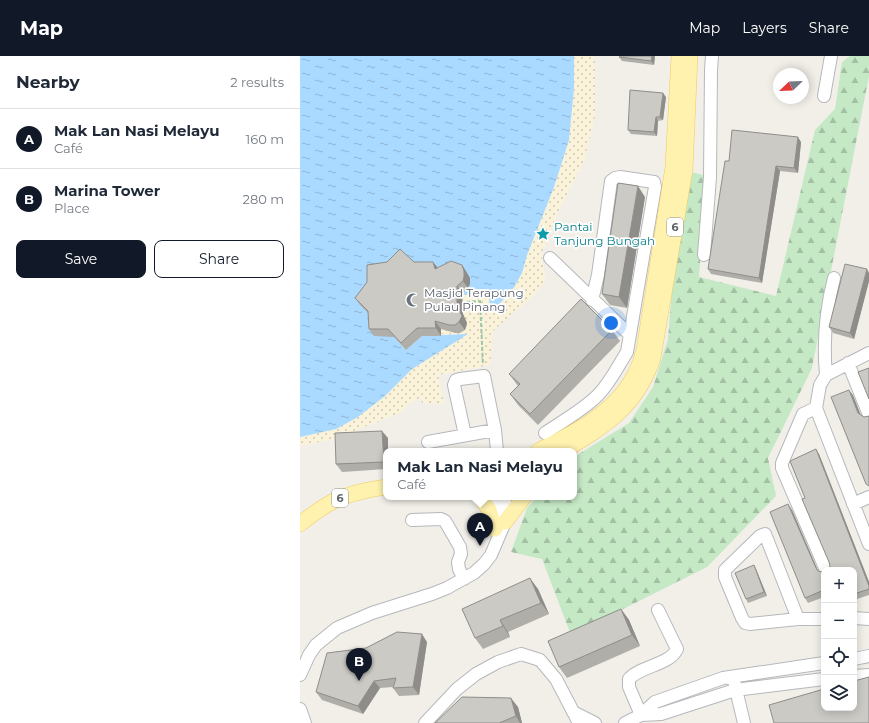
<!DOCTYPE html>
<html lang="en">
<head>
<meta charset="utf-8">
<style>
  :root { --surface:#fff; --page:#f6f6f7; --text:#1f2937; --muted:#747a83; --line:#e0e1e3; --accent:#111827 }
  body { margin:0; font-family:Montserrat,sans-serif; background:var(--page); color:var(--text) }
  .controls { position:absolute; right:12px; bottom:12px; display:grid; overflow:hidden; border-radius:8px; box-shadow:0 2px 10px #0003 }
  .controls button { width:36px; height:36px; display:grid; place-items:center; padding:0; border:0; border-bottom:1px solid var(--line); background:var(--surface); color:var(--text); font:20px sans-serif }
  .compass { position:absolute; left:473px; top:12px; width:36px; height:36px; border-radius:50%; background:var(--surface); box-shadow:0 2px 10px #0003; rotate:247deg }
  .you { position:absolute; left:311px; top:267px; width:14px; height:14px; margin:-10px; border:3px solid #fff; border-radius:50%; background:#1a73e8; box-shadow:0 0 0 6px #1a73e833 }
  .badge { display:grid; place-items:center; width:26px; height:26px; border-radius:50%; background:var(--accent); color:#fff; font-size:13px; font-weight:700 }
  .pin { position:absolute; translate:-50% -33px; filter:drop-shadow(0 1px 2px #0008) }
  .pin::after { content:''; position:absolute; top:21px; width:14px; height:12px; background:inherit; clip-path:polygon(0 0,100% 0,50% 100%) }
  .popup { position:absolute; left:83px; top:392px; width:194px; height:52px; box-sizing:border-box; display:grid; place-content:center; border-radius:8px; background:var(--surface); filter:drop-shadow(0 1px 3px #0005); font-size:13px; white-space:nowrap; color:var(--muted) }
  .popup b { font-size:15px; color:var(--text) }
  .popup::after { content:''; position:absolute; left:50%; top:100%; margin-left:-8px; border:8px solid transparent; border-top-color:var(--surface) }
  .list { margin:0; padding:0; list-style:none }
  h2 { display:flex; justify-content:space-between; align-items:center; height:52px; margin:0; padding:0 16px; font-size:17px }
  h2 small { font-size:13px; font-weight:400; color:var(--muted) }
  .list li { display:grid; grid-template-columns:26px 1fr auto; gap:12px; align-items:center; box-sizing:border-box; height:60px; padding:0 16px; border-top:1px solid var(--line) }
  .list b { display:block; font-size:15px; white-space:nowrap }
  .list p { margin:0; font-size:13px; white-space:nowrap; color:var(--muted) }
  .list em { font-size:13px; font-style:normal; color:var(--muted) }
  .actions { display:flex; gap:8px; padding:12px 16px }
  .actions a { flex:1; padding:9px 0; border:1px solid var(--accent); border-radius:8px; text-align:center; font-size:14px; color:var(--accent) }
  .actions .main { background:var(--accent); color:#fff }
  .icon { flex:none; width:22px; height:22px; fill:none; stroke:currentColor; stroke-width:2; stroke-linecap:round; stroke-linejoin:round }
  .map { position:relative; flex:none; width:569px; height:667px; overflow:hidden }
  header { display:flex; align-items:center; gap:24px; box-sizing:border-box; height:56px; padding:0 20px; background:var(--accent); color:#fff }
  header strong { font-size:19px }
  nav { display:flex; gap:22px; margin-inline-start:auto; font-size:14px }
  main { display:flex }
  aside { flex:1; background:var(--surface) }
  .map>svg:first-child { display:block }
  .forest { fill:url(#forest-firs) }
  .sand { fill:url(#sand-dots) }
  .water { fill:url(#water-ripples) }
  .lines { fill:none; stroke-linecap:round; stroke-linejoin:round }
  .minor-casing { stroke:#b5b8bc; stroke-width:14 }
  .major-casing { stroke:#f2c960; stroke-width:16 }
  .path { stroke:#9cc7a9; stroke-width:2; stroke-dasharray:4 2; stroke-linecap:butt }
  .minor { stroke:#fff; stroke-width:12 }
  .major { stroke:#fff2af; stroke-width:15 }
  .wall { fill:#afaea9 }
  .shaded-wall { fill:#8f8d8a }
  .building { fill:#cccac5; stroke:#8f8d8a }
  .labels { text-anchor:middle; stroke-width:3.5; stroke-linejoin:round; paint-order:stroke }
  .shield { fill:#fff; stroke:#8f9295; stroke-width:1 }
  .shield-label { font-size:11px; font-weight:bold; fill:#5f6368 }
  .culture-label { font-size:12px; fill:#0d838f; stroke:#fff; text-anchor:start }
  .worship-label { font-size:12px; fill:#5b616d; stroke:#fff; text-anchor:start }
</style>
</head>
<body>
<header>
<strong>Map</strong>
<nav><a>Map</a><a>Layers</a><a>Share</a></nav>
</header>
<main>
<aside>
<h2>Nearby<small>2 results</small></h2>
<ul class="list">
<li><span class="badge">A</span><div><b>Mak Lan Nasi Melayu</b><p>Café</p></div><em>160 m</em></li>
<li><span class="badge">B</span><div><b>Marina Tower</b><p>Place</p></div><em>280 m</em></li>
</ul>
<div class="actions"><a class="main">Save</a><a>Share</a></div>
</aside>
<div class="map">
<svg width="569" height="667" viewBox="0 0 569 667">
  <defs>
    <pattern id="forest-firs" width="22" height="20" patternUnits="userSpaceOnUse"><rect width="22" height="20" fill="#c5e8c5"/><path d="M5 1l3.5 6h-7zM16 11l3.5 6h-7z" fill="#a3c0a4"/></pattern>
    <pattern id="sand-dots" width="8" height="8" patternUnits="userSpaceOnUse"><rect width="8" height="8" fill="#fbf3d9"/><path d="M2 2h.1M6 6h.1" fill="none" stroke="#cec8b4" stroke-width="1.8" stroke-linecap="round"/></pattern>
    <pattern id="water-ripples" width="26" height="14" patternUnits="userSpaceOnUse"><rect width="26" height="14" fill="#aadaff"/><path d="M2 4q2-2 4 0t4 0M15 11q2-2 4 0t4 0" fill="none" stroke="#8eb4d2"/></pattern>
  </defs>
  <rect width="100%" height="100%" fill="#f1efe8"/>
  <!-- forest -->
  <path class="forest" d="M550 0H569V20L512 312 468 402 476 440 407 511 271 579 242 503 211 496 227 452 237 441H274V401L329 367 353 331 368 283 376 185 391 117H395L403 119 406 126 399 221 476 240 515 74 535 53 542 6Z"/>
  <!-- sand -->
  <path class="sand" d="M274 0H293L295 7V60L284 105 258 156 242 196V206L245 218 244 228 234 239 193 275 190 309 138 319 144 348 122 347 121 341 108 348 102 356 34 383 0 390V381L36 373 58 361 85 340 112 313 167 279 141 278 122 280 106 294 94 281 74 280 170 228 166 235 188 233 190 251 192 255 213 233 222 217 227 199 254 131 269 84 274 32Z"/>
  <!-- water -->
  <path class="water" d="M0 0H274V32L269 84 254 131 227 199 222 217 213 233 192 256 190 251 188 233H174L173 238 162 239V236L168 232 170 228 94 281 106 294 122 280 168 278 112 313 85 340 58 361 36 373 0 381Z"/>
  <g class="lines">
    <!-- minor casing -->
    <g class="minor-casing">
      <path id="minor" d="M524 40 531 0
        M404 199 410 121 411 14 412 0
        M250 202 329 278
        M569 297 526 319 520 329 516 352 569 488
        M548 307 569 359
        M526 319C523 287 526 253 534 222
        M516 352 503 358 482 407V412L526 514
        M245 377C263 365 283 354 298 339 310 327 318 310 327 296L355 131 354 126 320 121 315 122 311 125 298 219 292 244
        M165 379 154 329 156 324 160 323 184 320 195 374 197 395
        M128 386 195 374
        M195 441V464
        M553 448 569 441
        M112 464 141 463 145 465 160 491 161 498 158 506 159 513 164 523
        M554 562 569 563
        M498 563 467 483 465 478 460 480 425 514V521L442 562 445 567 450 568 498 563H524
        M554 603 569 600
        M0 619 9 599 16 589 37 572 72 557 132 538 147 532 174 517 184 508 191 499 205 466V441
        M554 620 569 619
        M434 625 444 667
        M0 653 5 667
        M273 656 295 667
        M341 659 361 658 435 634 524 623
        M341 659 329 631V623C340 610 370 609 377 593L358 554
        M125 667 157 633 176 618 198 606 221 598 240 604 256 623 279 667
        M325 667 341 659 355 646 423 622 524 607"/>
    </g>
    <!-- major casing -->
    <g class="major-casing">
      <path id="major" d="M238 395C273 377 315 357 334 320 339 312 341 303 344 294L373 111 379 0
        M263 395C305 370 337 351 353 302L385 114 390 0
        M181 441 189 454 195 473
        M205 466 224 441
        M0 468C13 458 27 447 43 441 57 436 71 433 86 431"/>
    </g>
    <!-- path -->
    <path class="path" d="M166 246 180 245 183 309"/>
    <!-- minor -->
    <use href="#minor" class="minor"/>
    <!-- major -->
    <use href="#major" class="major"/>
  </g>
  <!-- wall -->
  <path class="wall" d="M355 0 354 9 322 5 319 1Z
    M366 41 363 64 358 65 357 80 331 78 328 74Z
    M501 86 498 117 480 115 462 227 411 218 408 213 429 105Z
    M345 141 327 252 310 249 302 238Z
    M114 206 138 212 162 209 167 217 170 222V228L168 232 162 237 163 258 167 267 165 274 160 277H155L141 273V280H122L106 294 94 281 74 280 69 273 68 257 60 249 55 242Z
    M569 217V225L554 283 533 277 529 271Z
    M312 274 320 285 238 369 218 349 210 338 218 330 209 318Z
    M88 382V395H86V413L42 416 36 408Z
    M519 398 569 526V539L554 544V514H528L530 510 529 506 505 442Z
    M492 454 518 515 522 516 524 515V541L508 547 505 542Z
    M454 509 456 513 467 540 448 547 446 543Z
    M238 533 249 558 208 576 210 581 183 593 175 582Z
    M321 553 329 564 340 590 267 622 259 611Z
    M127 586 119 639 99 640 93 632V631L80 632 63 658 22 644 16 636Z
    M218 651 222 667H135Z"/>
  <!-- shaded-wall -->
  <path class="shaded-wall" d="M352 0H355L354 9 351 5Z
    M363 37 366 41 363 64 360 61Z
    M356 61 358 65 357 80 354 76Z
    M498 81 501 86 498 117 494 112Z
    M476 110 480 115 462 227 459 222Z
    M338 130 345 141 327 252 319 241Z
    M133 206 139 213H135Z
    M162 209 167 217 170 222V228L168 232 163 225Z
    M567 213 569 217V225L554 283 550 277Z
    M157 230 162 237 163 258 167 267 165 274 159 266 157 250Z
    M135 265 141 273V280L136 272Z
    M549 334 553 339 562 362 558 357Z
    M82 375 88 382V395H86V408L84 406Z
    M516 393 519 398 569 526V530Z
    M488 448 492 454 519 517 516 512Z
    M454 509 456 513 467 540 464 536Z
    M230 522 238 533 249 558 241 547Z
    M321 553 329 564 340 590 332 579Z
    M200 564 208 576 210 581 203 570Z
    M122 578 127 586 119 639 113 631Z
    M74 625 80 632 63 658 58 650Z
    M211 642 218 651 222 667H220L216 660Z"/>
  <!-- building -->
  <path class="building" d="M320 0H352L351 5 319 1Z
    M330 34 363 37 360 61H356L354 76 328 74Z
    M432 74 498 81 494 112 476 110 459 222 408 213 425 105H429Z
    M318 127 338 130 319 241 302 238Z
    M100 193 114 206H133L135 213 151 205 162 209 164 215V221L163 225 157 230V250L162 260 159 266 155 269H149L135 265 136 272H117L101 287 88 273H69L68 255 55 242 67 226V209L87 206Z
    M545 208 567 213 550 277 529 271Z
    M281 243 312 274 230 358 210 338 220 328 209 318Z
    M569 312V343L558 316Z
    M549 334 558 357 564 361 569 360V430L566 428 531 341Z
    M82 375 84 406 36 408 35 377Z
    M516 393 569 530V533L554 538V514H527H528L530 510 529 506 502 443 505 442 490 405Z
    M488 448 516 512 518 515 522 516 524 515V534L505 542 470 456Z
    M454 509 464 536 446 543 435 517Z
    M230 522 241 547 200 564 203 570 175 582 162 553Z
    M321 553 332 579 259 611 248 585Z
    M97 576 122 578 113 631 93 632 96 622 74 625 58 650 16 636 27 597 66 592Z
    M569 621V667H474L469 649 524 633V652H554V625Z
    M162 641 211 642 216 660 199 667H135Z"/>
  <!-- icons -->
  <defs>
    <g id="sight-bare" transform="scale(1.08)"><path d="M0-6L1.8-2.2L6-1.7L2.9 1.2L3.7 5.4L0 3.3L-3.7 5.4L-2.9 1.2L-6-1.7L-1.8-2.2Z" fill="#0f9aa8" stroke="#fff" stroke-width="2.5" paint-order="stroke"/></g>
    <g id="mosque-bare" transform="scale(1.08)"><path d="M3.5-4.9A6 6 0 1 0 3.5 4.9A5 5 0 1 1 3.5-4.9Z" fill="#6b7280" stroke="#fff" stroke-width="2.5" paint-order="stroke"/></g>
  </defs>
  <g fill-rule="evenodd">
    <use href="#sight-bare" x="243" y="178"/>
    <use href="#mosque-bare" x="113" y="244"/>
  </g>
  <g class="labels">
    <!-- shield labels -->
    <g class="shield">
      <rect x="367" y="162" width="16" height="18" rx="3"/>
      <rect x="32" y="433" width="16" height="18" rx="3"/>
    </g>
    <g class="shield-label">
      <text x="375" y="175">6</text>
      <text x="40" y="446">6</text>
    </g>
    <!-- culture labels -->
    <g class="culture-label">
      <text x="254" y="175">Pantai<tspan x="254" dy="14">Tanjung Bungah</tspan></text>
    </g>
    <!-- worship labels -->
    <g class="worship-label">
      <text x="124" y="241">Masjid Terapung<tspan x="124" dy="14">Pulau Pinang</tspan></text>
    </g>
  </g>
</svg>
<div class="controls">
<button>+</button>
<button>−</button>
<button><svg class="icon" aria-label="locate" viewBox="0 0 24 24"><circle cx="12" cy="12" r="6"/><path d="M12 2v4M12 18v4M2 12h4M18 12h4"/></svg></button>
<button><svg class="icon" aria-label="layers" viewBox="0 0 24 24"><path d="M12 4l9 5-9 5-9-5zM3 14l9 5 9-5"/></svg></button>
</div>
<svg class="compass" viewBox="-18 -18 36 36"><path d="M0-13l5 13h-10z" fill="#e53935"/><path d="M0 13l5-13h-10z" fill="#747a83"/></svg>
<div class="you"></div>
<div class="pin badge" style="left:180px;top:490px">A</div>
<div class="popup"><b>Mak Lan Nasi Melayu</b>Café</div>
<div class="pin badge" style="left:59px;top:625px">B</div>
</div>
</main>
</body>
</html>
